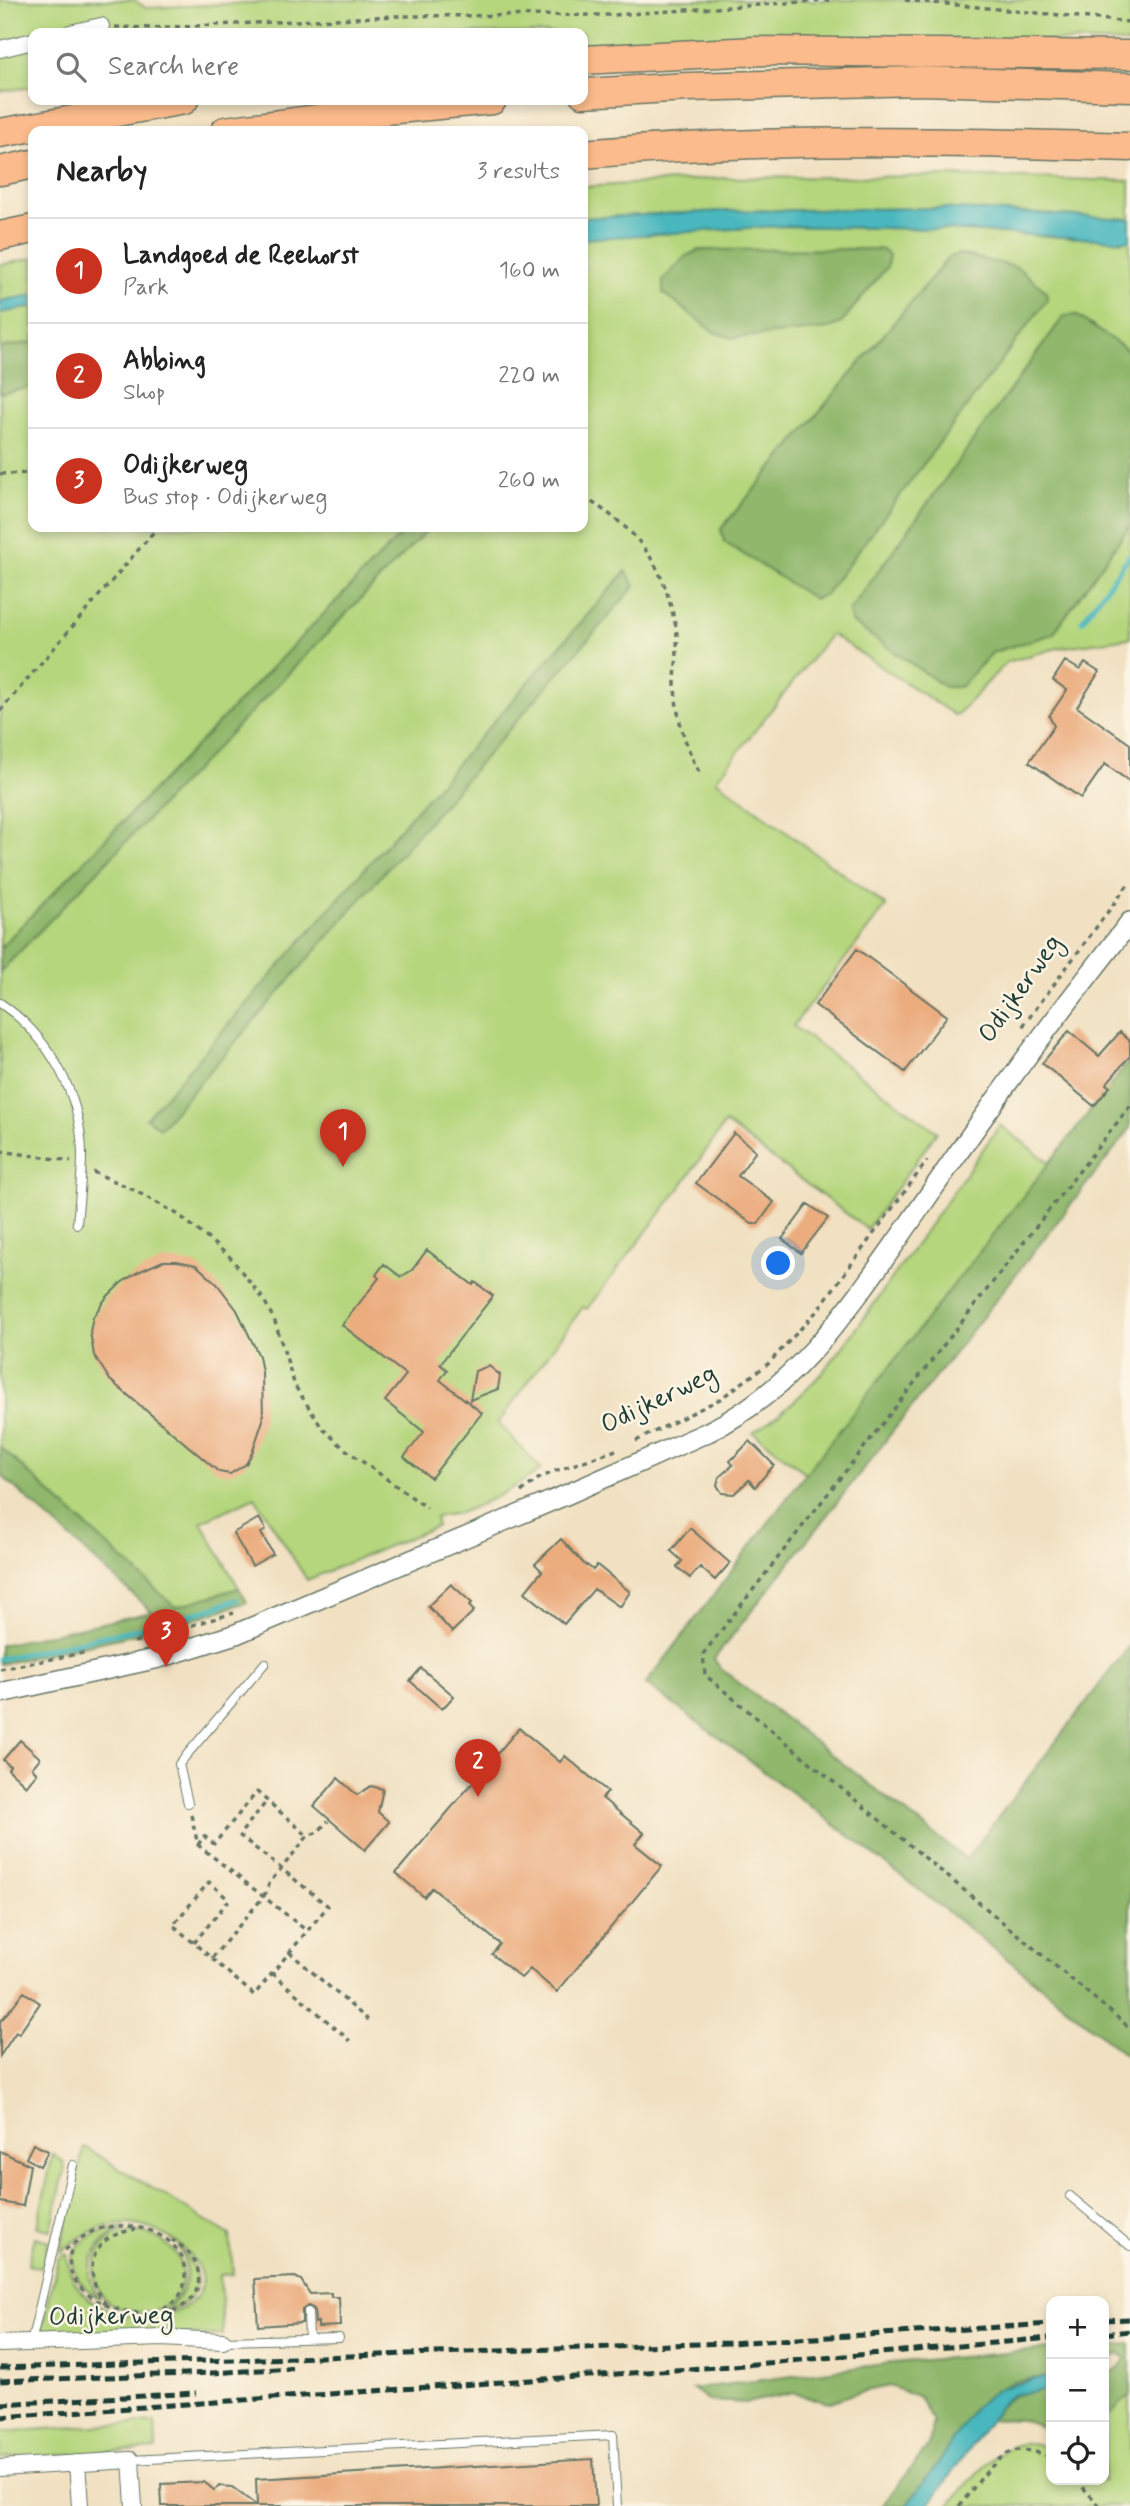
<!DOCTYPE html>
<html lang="en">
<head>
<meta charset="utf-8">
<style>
  :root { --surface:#fff; --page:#f2f2f2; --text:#222; --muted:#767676; --line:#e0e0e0; --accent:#c8321e }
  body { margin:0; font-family:Mynerve,sans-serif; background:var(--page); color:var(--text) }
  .controls { position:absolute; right:21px; bottom:21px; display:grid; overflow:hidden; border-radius:14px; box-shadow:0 4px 10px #0003 }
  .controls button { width:63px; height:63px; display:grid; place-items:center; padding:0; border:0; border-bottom:2px solid var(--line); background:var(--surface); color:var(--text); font:35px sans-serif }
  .you { position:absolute; left:779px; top:1264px; width:24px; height:24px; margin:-18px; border:5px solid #fff; border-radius:50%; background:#1a73e8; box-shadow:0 0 0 10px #1a73e833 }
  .badge { display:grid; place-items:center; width:46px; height:46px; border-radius:50%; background:var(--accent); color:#fff; font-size:23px; font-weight:700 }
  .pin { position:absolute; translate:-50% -58px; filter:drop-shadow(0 2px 4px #0008) }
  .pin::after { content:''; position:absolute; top:37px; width:24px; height:21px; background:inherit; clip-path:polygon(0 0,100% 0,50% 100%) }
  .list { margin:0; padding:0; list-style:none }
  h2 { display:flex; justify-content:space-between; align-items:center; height:91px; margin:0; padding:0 28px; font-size:30px }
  h2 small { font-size:23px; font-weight:400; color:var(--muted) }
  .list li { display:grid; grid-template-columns:46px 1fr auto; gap:21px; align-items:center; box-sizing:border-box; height:105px; padding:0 28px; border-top:2px solid var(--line) }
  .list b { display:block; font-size:26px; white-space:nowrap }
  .list p { margin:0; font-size:23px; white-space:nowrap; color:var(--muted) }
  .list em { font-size:23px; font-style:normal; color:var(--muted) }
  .icon { flex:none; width:38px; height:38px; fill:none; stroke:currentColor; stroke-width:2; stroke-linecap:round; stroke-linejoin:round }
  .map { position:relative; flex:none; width:1130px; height:2506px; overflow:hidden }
  .search { position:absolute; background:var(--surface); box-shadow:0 4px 10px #0003; left:28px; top:28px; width:560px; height:77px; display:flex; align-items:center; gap:18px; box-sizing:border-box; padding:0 24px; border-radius:14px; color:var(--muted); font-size:26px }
  .panel { position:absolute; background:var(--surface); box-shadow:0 4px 10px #0003; left:28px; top:126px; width:560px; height:406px; border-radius:14px }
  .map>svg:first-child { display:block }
  .green { fill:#b5d67d; stroke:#6a8a58; stroke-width:2; fill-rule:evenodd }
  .forest { fill:#90b76c; stroke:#587a50; stroke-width:2 }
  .water { fill:#48b7be; stroke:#347a79; stroke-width:2 }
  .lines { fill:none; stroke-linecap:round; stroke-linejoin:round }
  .stream { stroke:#48b7be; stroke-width:5 }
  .building { fill:#ebac7e }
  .service-casing { stroke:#687666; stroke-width:10 }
  .minor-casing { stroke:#687666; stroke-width:18 }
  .tertiary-casing { stroke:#687666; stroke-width:22 }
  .motorway-casing { stroke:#687666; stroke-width:31 }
  .path { stroke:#687666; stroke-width:3.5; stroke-dasharray:5 5; stroke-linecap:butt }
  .service { stroke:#fff; stroke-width:8 }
  .minor { stroke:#fff; stroke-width:16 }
  .tertiary { stroke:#fff; stroke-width:19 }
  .motorway { stroke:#fbbb8c; stroke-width:28 }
  .rail { stroke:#1f3d34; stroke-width:5; stroke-dasharray:10 5; stroke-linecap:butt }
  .labels { text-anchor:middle; stroke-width:5; stroke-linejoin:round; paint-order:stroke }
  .street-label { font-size:26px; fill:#1f3d34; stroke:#fcf5e5 }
</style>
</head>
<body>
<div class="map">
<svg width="1130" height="2506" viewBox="0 0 1130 2506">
  <rect width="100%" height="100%" fill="#fcf5e5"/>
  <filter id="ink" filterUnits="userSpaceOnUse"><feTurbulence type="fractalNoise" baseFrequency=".0143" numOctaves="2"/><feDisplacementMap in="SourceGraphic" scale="14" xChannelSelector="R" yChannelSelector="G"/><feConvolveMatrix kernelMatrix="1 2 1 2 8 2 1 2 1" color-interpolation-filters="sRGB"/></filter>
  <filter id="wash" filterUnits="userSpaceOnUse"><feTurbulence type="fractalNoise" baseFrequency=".00686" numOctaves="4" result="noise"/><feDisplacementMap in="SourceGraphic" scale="28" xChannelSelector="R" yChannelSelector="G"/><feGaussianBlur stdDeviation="1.57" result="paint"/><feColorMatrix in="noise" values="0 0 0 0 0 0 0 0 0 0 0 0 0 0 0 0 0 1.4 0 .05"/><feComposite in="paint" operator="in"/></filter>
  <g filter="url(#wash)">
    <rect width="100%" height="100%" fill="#f1e1c2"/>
    <!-- green -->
    <path class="green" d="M0 0H134L146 8 314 0H1130V43C948 38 765 38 583 45V33H33V87L0 91Z
      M951 176 1130 181V219L937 208 725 211 583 218V187L725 178Z
      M778 226 932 229 1130 241V352L1076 315 959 687 993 652 1053 634 1130 525V638L1057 648 1007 662 956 716 831 634 716 780 886 906 793 1026 937 1132 867 1229 725 1123 683 1184 587 1309 583 1307 498 1423 541 1469C517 1487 490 1501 462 1512 452 1516 445 1513 435 1518L437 1526 307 1580 255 1497 201 1522 239 1588 175 1608 0 1468V313L33 307V527H583V239ZM959 255 721 529 949 257Z
      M33 258V295L0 301V265Z
      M1000 1125 1050 1163 806 1473 753 1432C815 1395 854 1332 895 1274 930 1224 965 1175 1000 1125Z
      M84 2147 230 2235 233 2274 220 2275 223 2335H41L58 2259 65 2254 67 2255C74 2346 237 2325 195 2262 184 2245 168 2235 148 2228 114 2217 87 2230 60 2252Z
      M53 2154 63 2162 65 2168 51 2230 37 2227Z
      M126 2228C94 2238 78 2272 100 2299 50 2267 74 2230 126 2228Z
      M142 2232C210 2252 184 2327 126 2310 115 2307 105 2302 100 2292 88 2271 96 2242 120 2234 127 2232 135 2233 142 2232Z
      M35 2237 49 2241 42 2268 28 2265Z
      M178 2247C206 2275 203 2302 162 2312 186 2297 194 2272 178 2247Z
      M1130 2395V2506H949C967 2484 1003 2435 1036 2444 1041 2445 1047 2449 1051 2451V2480H1104V2419Z
      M155 2422 156 2449 0 2459V2432Z"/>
    <!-- forest -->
    <path class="forest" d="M881 249 889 255 887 267 841 323 827 329 732 338 714 332 663 293V280L686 256 699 250Z
      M959 254 1017 267 1046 291 1047 300 825 595 814 599 724 542 721 529 949 257Z
      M1076 315 1130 352V525L1053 634 993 652 960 687H945L851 622 849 611 1064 316Z
      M33 342V387L0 393V348Z
      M408 527H430L0 972V948Z
      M626 571 635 586 160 1128 146 1118Z
      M1130 1060V1129L714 1659 721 1669 966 1859 1130 1645V2059C973 1928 810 1805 646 1684L806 1473Z
      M0 1447 175 1607 239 1588 247 1602 169 1627 0 1664V1645L152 1612 0 1474Z
      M1130 2344V2395L1104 2419V2377L1121 2366 1126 2358 1118 2353 1104 2364V2346Z
      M1051 2349V2378C989 2375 970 2413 941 2458 930 2475 918 2490 906 2506H882L929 2445 933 2421 918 2396 889 2386 856 2393 828 2403 794 2393 746 2403 710 2401 693 2389 892 2363Z
      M1043 2389H1051V2432C1028 2417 1014 2419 988 2420 1010 2395 1010 2395 1043 2389Z"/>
    <!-- water -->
    <path class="water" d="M937 208 1130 219V241L932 229 778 226 583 239V218L725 211Z
      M33 295V307L0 313V301Z
      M1042 2377 1051 2378V2389L1013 2395 1003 2402 928 2506H906L934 2469 974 2407 998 2389Z"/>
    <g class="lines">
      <!-- stream -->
      <path class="stream" d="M1082 621 1130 555
        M0 1659 168 1622 237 1600"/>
    </g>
    <g id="blocks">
      <!-- building -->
      <path class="building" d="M1065 661 1080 670 1085 663 1099 672 1077 707 1130 744V782L1105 764 1081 798 1029 762 1054 726 1049 716 1067 690 1053 680Z
        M857 949 947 1016 905 1072 815 1005Z
        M1069 1031 1099 1056 1120 1032 1130 1041V1056L1106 1084 1110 1087 1094 1106 1042 1063Z
        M734 1133 756 1151 738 1176 774 1202 758 1224H752L696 1183Z
        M808 1204 828 1218 801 1253 782 1239Z
        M427 1250 473 1285 475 1282 493 1296 440 1364 447 1370 440 1380 482 1413 431 1478 404 1457 424 1432 385 1401 406 1375 342 1325 379 1278 376 1275 384 1264 401 1277 412 1270Z
        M163 1261H177L196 1265 217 1284 237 1310 259 1356 262 1372 263 1420 252 1453 246 1464 230 1474 219 1472 110 1380 94 1355 90 1332 93 1317 106 1298 121 1283 138 1272Z
        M489 1366 500 1375 498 1389 470 1400 475 1371Z
        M750 1441 774 1465 755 1487 749 1480 734 1494 722 1493 717 1485 719 1477 733 1465 730 1461Z
        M259 1518 266 1530 261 1533 273 1554 252 1566 233 1533Z
        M690 1528 730 1563 715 1580 700 1567 690 1578 677 1567 682 1561 671 1551Z
        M561 1539 586 1566 587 1565 593 1570 597 1565 630 1592 620 1607 594 1589 564 1624 525 1592 542 1571 535 1564Z
        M451 1584 472 1603 469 1606 474 1611 452 1632 428 1606Z
        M421 1668 454 1696 442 1709 410 1681Z
        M519 1728 560 1762 565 1756 608 1792 602 1798 644 1833 635 1844 662 1866 557 1992 530 1969 521 1978 492 1954 500 1944 432 1888 424 1897 396 1873Z
        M20 1740 40 1758 32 1768 37 1773 26 1786 8 1769 10 1766 3 1760Z
        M338 1778 357 1795 371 1786 383 1789 378 1812 389 1822 365 1850 314 1806Z
        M24 1992 40 2003 19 2034 16 2032 0 2056V2022Z
        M33 2144 48 2151 40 2166 26 2158Z
        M0 2151 30 2165 23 2206 0 2202Z
        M295 2277 301 2280 310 2294 331 2293V2297H339L340 2326 318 2327V2322L315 2323 314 2309 308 2306 302 2310V2323L258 2326 255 2279Z
        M593 2459 596 2506H257L256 2479Z
        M204 2482 214 2490 220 2486 232 2487 257 2506H162L161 2484Z"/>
    </g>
  </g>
  <g filter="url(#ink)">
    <use href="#blocks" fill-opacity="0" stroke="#687666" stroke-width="2"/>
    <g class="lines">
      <!-- service casing -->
      <g class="service-casing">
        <path id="service" d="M0 1003C49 1036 81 1094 82 1154 82 1177 79 1201 77 1224
          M188 1803 179 1764 265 1663
          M1070 2196 1130 2246
          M308 2312 309 2339
          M223 2341 339 2338
          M31 2343 73 2165
          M131 2460 613 2435 617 2506"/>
      </g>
      <!-- minor casing -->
      <g class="minor-casing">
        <path id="minor" d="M70 33 101 26
          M0 49 33 41
          M0 2344 161 2338 223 2341
          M77 2463 80 2506
          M0 2468 131 2460 134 2506"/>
      </g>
      <!-- tertiary casing -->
      <g class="tertiary-casing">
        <path id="tertiary" d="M0 1693 159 1658 236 1634 568 1494 708 1432C792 1391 846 1313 899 1238 929 1195 959 1151 990 1108 1034 1044 1083 983 1130 922"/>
      </g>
      <!-- motorway casing -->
      <g class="motorway-casing">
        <path id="motorway" d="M583 60 755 51 1130 55
          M583 93 688 87 921 81 1130 87
          M225 131 386 110 492 100
          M0 133 184 100
          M583 154C765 138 948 141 1130 147
          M0 171 33 164
          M0 236 33 229"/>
      </g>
      <!-- path -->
      <path class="path" d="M905 0 1130 22
        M115 27 152 28 396 16 613 15 830 0
        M0 474 33 473
        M583 497C631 525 659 555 672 611 674 619 677 628 677 637 678 653 675 669 675 685 676 716 685 745 699 772
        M0 711 158 527
        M1023 1026 1130 882
        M1130 1106 703 1654 705 1675 1130 2028
        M0 1151 71 1161
        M93 1172 130 1188 179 1215 230 1257 264 1300 275 1322 295 1386 322 1428 345 1449 427 1508
        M636 1441 720 1399 768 1364 817 1311 927 1161
        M521 1492 538 1479 555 1471 616 1450
        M134 1642 234 1613
        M0 1669 88 1652
        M191 1815 198 1845 307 1931
        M198 1845 204 1836 214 1844 257 1792 308 1836
        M194 1943 229 1900 209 1882 173 1925 254 1995 328 1906 239 1835 267 1801
        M289 1952 368 2020
        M212 1958 264 1896 270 1882 308 1836 318 1832 328 1821
        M272 1973 350 2041
        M65 2250C75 2243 85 2234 96 2230 132 2218 186 2233 185 2277 182 2345 46 2306 73 2245
        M106 2304C89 2285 85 2253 109 2238 117 2233 127 2231 136 2229
        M153 2314C203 2314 216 2264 172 2240
        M1076 2480 1100 2506
        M959 2506C972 2491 995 2456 1013 2451 1025 2448 1040 2453 1051 2457"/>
      <!-- service -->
      <use href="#service" class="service"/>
      <!-- minor -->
      <use href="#minor" class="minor"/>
      <!-- tertiary -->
      <use href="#tertiary" class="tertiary"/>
      <!-- motorway -->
      <use href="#motorway" class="motorway"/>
      <!-- rail -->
      <path class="rail" d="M1104 2320 1130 2319
        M1104 2334 1130 2331
        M0 2368 729 2343 1051 2324
        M0 2381 212 2373 292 2368
        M0 2404 196 2393
        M0 2417 732 2366 1051 2338"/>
    </g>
  </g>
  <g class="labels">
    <!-- street labels -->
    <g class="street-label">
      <text transform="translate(1019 988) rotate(-55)" y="9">Odijkerweg</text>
      <text transform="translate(658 1398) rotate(-26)" y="9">Odijkerweg</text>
      <text transform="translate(111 2315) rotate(-1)" y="9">Odijkerweg</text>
    </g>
  </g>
</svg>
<div class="controls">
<button>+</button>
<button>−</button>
<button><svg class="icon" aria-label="locate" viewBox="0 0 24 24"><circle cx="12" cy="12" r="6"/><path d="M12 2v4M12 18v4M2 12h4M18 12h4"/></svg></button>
</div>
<div class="you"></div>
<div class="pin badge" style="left:343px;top:1167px">1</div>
<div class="pin badge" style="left:478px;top:1797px">2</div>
<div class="pin badge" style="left:166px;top:1667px">3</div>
<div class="search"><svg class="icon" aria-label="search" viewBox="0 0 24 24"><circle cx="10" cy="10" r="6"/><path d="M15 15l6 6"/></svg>Search here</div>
<section class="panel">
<h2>Nearby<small>3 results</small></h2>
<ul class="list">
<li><span class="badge">1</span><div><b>Landgoed de Reehorst</b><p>Park</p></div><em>160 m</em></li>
<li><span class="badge">2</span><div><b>Abbing</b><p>Shop</p></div><em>220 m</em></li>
<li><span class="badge">3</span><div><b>Odijkerweg</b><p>Bus stop · Odijkerweg</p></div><em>260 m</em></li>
</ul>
</section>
</div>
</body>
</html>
